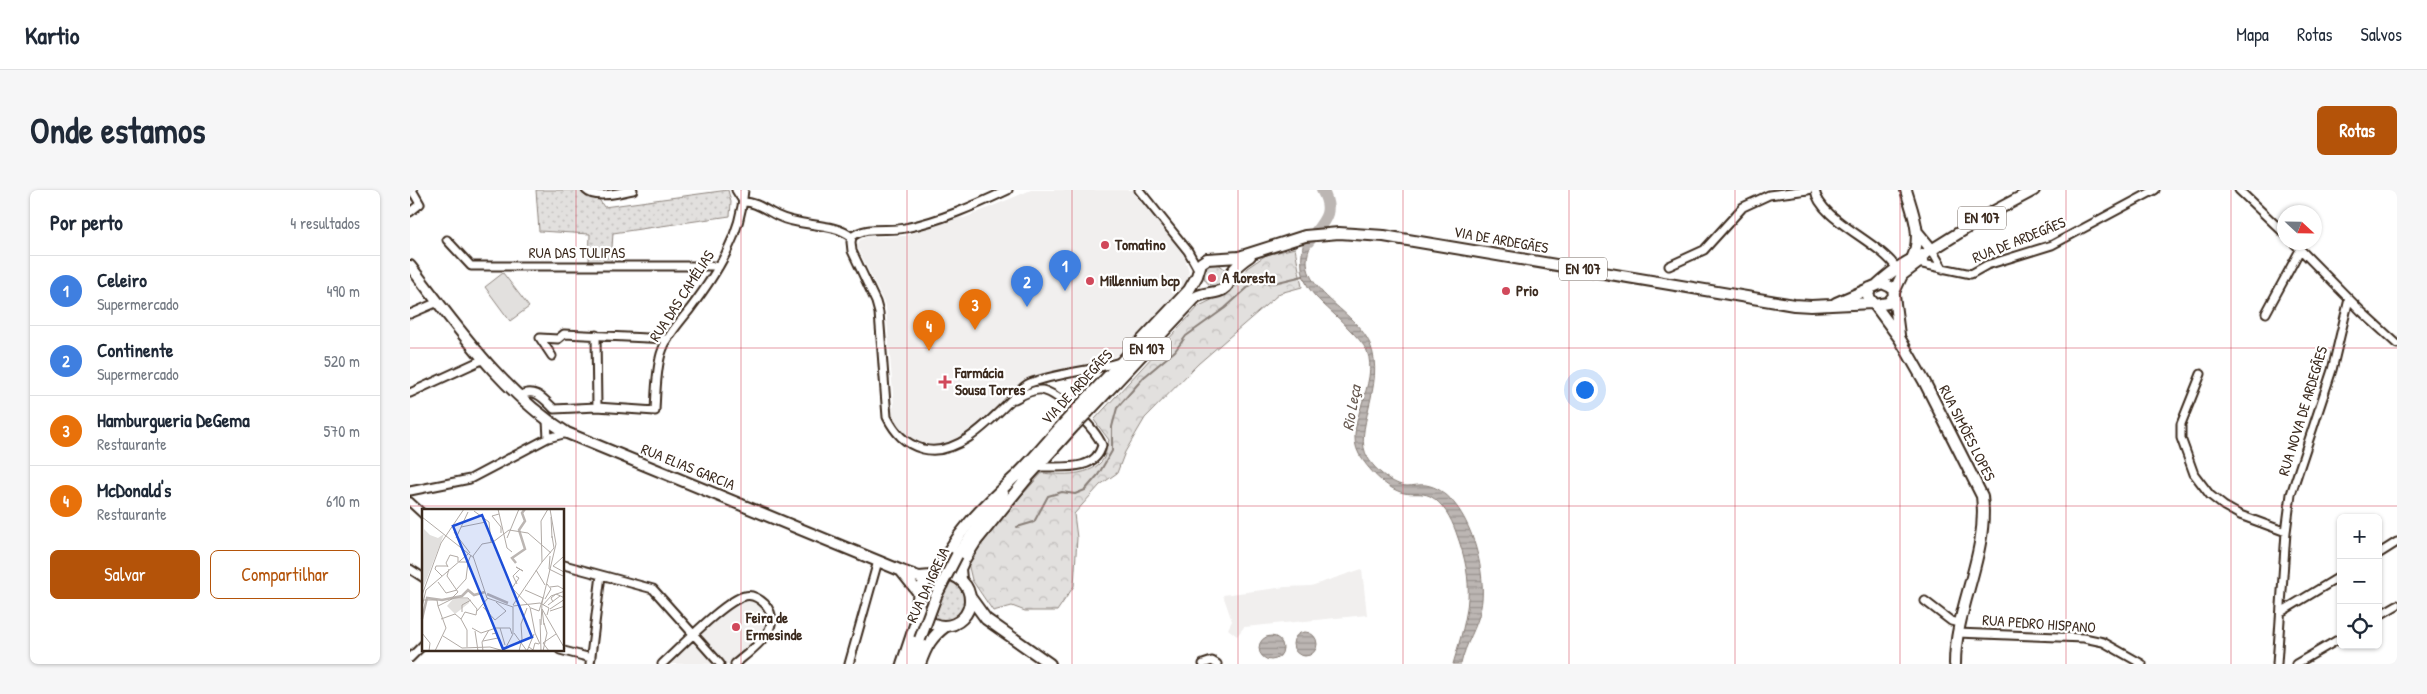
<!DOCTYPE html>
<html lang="pt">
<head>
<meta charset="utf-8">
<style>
  :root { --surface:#fff; --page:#f6f6f7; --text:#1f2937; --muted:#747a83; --line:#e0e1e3; --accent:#b45309 }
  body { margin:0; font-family:"Patrick Hand",sans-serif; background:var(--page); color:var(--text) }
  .controls { position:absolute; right:15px; bottom:15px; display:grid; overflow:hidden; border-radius:8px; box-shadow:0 1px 4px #0004 }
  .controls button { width:45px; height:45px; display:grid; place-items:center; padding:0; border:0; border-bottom:1px solid var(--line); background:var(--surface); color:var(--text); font:25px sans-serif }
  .compass { position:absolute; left:1867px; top:15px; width:45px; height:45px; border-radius:50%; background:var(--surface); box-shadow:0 1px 4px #0004; rotate:112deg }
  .you { position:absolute; left:1174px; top:199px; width:18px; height:18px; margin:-12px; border:4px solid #fff; border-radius:50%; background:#1a73e8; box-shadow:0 0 0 8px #1a73e833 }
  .badge { display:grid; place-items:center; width:32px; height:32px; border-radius:50%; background:var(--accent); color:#fff; font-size:16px; font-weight:700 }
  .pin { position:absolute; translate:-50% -41px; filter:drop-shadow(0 1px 2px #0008) }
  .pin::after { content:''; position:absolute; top:26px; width:18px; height:15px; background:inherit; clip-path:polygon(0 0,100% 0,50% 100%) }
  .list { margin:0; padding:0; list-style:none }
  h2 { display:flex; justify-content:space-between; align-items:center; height:65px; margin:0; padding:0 20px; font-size:21px }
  h2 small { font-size:16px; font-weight:400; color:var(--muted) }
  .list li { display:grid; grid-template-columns:32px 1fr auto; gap:15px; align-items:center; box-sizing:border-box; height:70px; padding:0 20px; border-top:1px solid var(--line) }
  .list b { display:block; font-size:19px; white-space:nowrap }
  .list p { margin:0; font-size:16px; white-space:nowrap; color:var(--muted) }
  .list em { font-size:16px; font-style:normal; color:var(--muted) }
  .actions { display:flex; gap:10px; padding:15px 20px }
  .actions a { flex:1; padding:11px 0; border:1px solid var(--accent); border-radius:8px; text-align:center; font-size:18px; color:var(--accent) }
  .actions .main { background:var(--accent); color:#fff }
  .icon { flex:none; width:28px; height:28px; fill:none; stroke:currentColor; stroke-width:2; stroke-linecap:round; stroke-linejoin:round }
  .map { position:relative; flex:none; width:1987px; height:474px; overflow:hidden; border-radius:8px }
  header { display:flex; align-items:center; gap:30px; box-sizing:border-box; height:70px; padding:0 25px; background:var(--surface); border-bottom:1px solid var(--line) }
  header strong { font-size:24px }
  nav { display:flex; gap:28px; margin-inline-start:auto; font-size:18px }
  .intro { display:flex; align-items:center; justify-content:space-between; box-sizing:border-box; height:120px; padding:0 30px }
  h1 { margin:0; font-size:35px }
  .button { padding:12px 22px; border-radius:8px; background:var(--accent); color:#fff; font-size:18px; font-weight:700 }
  main { display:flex; gap:30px; padding:0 30px }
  aside { flex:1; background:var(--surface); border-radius:8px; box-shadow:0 1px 4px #0004 }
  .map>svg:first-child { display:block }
  .built { fill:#f1efee }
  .green { fill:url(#green-dots); stroke:#8e857e }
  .forest { fill:url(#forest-crowns); stroke:#8e857e }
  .pitch { fill:#e2e0de; stroke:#8e857e }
  .water { fill:url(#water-rules); stroke:#887e77 }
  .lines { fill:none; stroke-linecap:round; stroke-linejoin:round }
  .stream { stroke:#887e77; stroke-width:2 }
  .river { stroke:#bcb6b3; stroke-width:12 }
  .street-casing { stroke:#3b2a1e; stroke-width:11 }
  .secondary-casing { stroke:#3b2a1e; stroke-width:14 }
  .primary-casing { stroke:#3b2a1e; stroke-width:14 }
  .street { stroke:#fff; stroke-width:7 }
  .secondary { stroke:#fff; stroke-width:10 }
  .primary { stroke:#fff; stroke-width:10 }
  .secondary-bridge-casing { stroke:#3b2a1e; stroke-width:14; stroke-linecap:butt }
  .primary-bridge-casing { stroke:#3b2a1e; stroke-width:14; stroke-linecap:butt }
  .secondary-bridge { stroke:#fff; stroke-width:10 }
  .primary-bridge { stroke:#fff; stroke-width:10 }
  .grid { fill:none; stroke:#d1495b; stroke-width:1; stroke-opacity:0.55 }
  .poi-dot { fill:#d1495b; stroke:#fff; stroke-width:2 }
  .labels { text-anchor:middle; stroke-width:4.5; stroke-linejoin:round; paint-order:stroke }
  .shield { fill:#fff; stroke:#766a62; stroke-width:1 }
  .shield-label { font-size:14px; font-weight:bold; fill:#3b2a1e }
  .street-label { font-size:15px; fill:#3b2a1e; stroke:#fff }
  .poi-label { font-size:15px; font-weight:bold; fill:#3b2a1e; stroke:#fff; text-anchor:start }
  .water-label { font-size:16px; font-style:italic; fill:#685b52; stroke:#fff }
  .inset-river { fill:none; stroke:#bcb6b3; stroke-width:2.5 }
  .inset-road { fill:none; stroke:#b1aaa5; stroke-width:1 }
  .view { fill:#1d4ed8; fill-opacity:0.15; stroke:#1d4ed8; stroke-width:2.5 }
  .inset-edge { fill:none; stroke:#3b2a1e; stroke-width:2.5 }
</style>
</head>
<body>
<header>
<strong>Kartio</strong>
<nav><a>Mapa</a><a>Rotas</a><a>Salvos</a></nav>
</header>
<div class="intro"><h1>Onde estamos</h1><a class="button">Rotas</a></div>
<main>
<aside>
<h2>Por perto<small>4 resultados</small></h2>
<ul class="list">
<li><span class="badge" style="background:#3f7fe0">1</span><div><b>Celeiro</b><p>Supermercado</p></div><em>490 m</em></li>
<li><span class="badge" style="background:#3f7fe0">2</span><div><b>Continente</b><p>Supermercado</p></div><em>520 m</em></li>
<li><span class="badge" style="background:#e8710a">3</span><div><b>Hamburgueria DeGema</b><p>Restaurante</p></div><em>570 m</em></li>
<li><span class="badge" style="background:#e8710a">4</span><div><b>McDonald's</b><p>Restaurante</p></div><em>610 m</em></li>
</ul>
<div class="actions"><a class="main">Salvar</a><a>Compartilhar</a></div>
</aside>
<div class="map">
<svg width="1987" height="474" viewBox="0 0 1987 474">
  <defs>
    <pattern id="green-dots" width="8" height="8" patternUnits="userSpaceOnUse" patternTransform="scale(1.25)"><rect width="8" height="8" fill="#e2e0de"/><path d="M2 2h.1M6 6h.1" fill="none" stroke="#c3c0be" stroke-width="1.8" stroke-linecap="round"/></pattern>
    <pattern id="forest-crowns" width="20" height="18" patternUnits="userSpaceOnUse" patternTransform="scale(1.25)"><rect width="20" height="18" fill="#e2e0de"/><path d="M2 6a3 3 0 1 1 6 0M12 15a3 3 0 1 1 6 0" fill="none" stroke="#c3c0be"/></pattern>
    <pattern id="water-rules" width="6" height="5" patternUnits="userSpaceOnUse" patternTransform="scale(1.25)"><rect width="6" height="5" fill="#bcb6b3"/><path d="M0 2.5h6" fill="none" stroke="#9a9491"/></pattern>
  </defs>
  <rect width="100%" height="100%" fill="#fff"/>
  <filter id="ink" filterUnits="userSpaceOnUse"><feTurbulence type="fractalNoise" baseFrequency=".02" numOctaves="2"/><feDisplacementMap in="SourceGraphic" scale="10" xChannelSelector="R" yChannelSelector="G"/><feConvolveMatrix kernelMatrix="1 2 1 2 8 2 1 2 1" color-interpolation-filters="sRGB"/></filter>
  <g filter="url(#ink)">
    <!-- built -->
    <path class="built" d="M621 0H724L774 66 779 81 775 96 711 163 695 171 617 190 550 249 534 256H516L497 248 484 234 480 220 484 216 476 117 447 56 450 50 456 47 495 46 544 28H554Z
      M952 379 957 425 834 437 827 446 818 439 822 431 813 405 875 397 901 396Z
      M332 402 347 403 353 407 362 417 365 433 360 447 330 474H246L313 414Z"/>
    <!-- green -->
    <path class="green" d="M126 0H169L180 7 188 8 194 17 318 0 321 12 320 26 203 43 201 72H179L180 44 129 41Z
      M794 85a11 11 0 1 1 22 0a11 11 0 1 1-22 0Z
      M513 409a21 21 0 1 1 42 0a21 21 0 1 1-42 0Z"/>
    <!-- forest -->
    <path class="forest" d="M885 58 892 97 870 103 788 174 735 228 715 262 707 283 690 295 664 324 667 348 664 396 647 421H615L602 416 583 421 562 390 558 373 592 327 632 283C650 285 683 287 694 268 696 263 697 255 699 250L684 230 789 116 816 103 827 93 837 78 856 65Z"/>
    <!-- pitch -->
    <path class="pitch" d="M93 83 119 117 100 131 75 97Z"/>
    <!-- water -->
    <path class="water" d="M907 45C871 95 943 115 960 154 977 195 941 242 958 268 965 280 983 295 997 296 1003 296 1010 294 1016 295 1058 302 1078 382 1071 417 1068 437 1055 454 1051 474H1043C1059 420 1066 397 1046 342 1041 328 1033 313 1020 306 1011 302 1003 305 994 303 976 299 957 278 949 264 933 235 970 194 957 161 953 153 946 146 940 140 908 105 882 101 895 46Z
      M883 454a12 12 0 1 1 24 0a12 12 0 1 1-24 0Z
      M849 458a12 12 0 1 1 24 0a12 12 0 1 1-24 0Z"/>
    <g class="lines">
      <!-- stream -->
      <path class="stream" d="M607 337 624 332 638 306 652 302 665 304 675 300 688 285 702 261V237L707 218 734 187 765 161 776 146 815 118 844 92 864 93 893 86"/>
      <!-- river -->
      <path class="river" d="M898 52C912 33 926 24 912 0"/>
      <!-- street casing -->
      <g class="street-casing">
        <path id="street" d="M176 0C186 10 211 2 223 0
          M326 0 333 11
          M598 0C566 15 530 31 495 38 479 42 455 35 442 47L441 52 442 61 466 112 469 123 477 227C485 243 495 254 513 259 546 267 578 233 600 211 606 206 612 196 620 193 648 183 681 181 710 172
          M729 0 778 61 788 79
          M1405 0C1409 30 1471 52 1487 79
          M1829 0 1874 43
          M333 12C345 11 357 21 368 26 392 38 421 31 442 47
          M0 22 10 14 2 0
          M37 50 61 76H309
          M1883 52 1951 121 1987 154
          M1522 60 1533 79
          M1508 73 1561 84 1577 75 1642 55 1745 0
          M1259 76 1294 60 1333 17 1359 5 1398 0
          M1856 123 1890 60
          M0 124 28 112
          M186 145 187 217
          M142 166 130 148 148 149 154 144 258 149
          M1791 184 1771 234V248L1784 284 1800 305 1814 316 1830 325 1876 342
          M0 203 74 169
          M109 206C125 197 133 208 144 219L187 217 245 221C246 202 246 182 251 164 256 147 269 133 280 119 307 83 331 46 334 0
          M605 209C612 205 624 199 632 200 650 204 685 238 692 255 686 283 649 276 626 277
          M137 231 138 248
          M0 301 60 289 138 248 157 243
          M0 312 14 325
          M1968 364 1987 352
          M154 375 243 399 310 474
          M0 379 14 388
          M1515 411 1541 431 1549 433
          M1871 422 1931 386
          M1968 426 1987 415
          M1547 443 1674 448 1693 452 1732 474
          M150 460 181 468
          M0 468 14 454
          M180 474 191 385
          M252 474C269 459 315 410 335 406 342 404 350 409 355 414 376 438 341 460 325 474
          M439 474 468 371
          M793 474 802 471 807 474
          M1867 474 1876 342 1881 304 1922 180 1939 109
          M1886 474 1931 448"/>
      </g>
      <!-- secondary casing -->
      <g class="secondary-casing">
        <path id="secondary" d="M1496 0C1503 24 1513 46 1502 69
          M1508 43 1522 60
          M0 76C47 136 92 203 157 243L492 381 509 387 521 386
          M1484 106 1489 145
          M1465 115 1490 149 1514 191 1572 306C1579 364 1545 417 1545 474
          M547 365 593 303
          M492 382 508 402
          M492 474 506 432 507 412
          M500 474 510 449
          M510 474C516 457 521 447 536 436"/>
      </g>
      <!-- primary casing -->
      <g class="primary-casing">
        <path id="primary" d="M1468 94C1481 82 1498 69 1515 64L1579 24 1624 0
          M1484 102 1492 85 1512 70
          M1426 113 1472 93 1483 98 1484 106 1478 113 1465 115 1458 106 1460 98
          M671 215 779 100 787 86 791 73 797 69 829 67 895 46 929 43 974 46 1384 115 1401 116 1462 113
          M678 222 786 107C796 101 808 105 816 97 821 92 820 87 822 82 827 75 834 70 840 66
          M508 410a26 26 0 1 1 52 0a26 26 0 1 1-52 0Z
          M526 385C546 341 574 316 608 284 625 267 641 247 658 229
          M551 389 550 379 554 370 566 351 618 287 664 236
          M560 407 576 429 640 474"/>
      </g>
      <!-- street -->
      <use href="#street" class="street"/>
      <!-- secondary -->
      <use href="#secondary" class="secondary"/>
      <!-- primary -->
      <use href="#primary" class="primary"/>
      <!-- secondary-bridge casing -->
      <g class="secondary-bridge-casing">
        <path id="secondary-bridge" d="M510 449 526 406 547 365"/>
      </g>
      <!-- primary-bridge casing -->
      <g class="primary-bridge-casing">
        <path id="primary-bridge" d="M658 229 671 215
          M664 236 678 222"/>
      </g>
      <!-- secondary-bridge -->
      <use href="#secondary-bridge" class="secondary-bridge"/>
      <!-- primary-bridge -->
      <use href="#primary-bridge" class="primary-bridge"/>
    </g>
  </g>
  <!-- grid -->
  <path class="grid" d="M166 0V474M331 0V474M497 0V474M662 0V474M828 0V474M993 0V474M1159 0V474M1325 0V474M1490 0V474M1656 0V474M1821 0V474M0 158H1987M0 316H1987"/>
  <!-- markers -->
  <g class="poi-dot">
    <circle cx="695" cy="55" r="5"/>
    <circle cx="802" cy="88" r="5"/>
    <circle cx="680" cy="91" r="5"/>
    <circle cx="1096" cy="101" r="5"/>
    <path d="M532.5 184.5h5v5h5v5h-5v5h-5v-5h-5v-5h5z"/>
    <circle cx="326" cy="437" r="5"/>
  </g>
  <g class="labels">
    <!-- shield labels -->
    <g class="shield">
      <rect x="1548" y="16.5" width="48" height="23" rx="4"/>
      <rect x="1149" y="67.5" width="48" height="23" rx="4"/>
      <rect x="713" y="147.5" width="48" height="23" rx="4"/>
    </g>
    <g class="shield-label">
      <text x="1572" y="33">EN 107</text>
      <text x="1173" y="84">EN 107</text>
      <text x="737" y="164">EN 107</text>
    </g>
    <!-- street labels -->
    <g class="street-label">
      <text transform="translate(1091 50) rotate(10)" y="5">VIA DE ARDEGÃES</text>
      <text transform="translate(1609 50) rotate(-22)" y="5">RUA DE ARDEGÃES</text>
      <text x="167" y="68">RUA DAS TULIPAS</text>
      <text transform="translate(272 106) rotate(-57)" y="5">RUA DAS CAMÉLIAS</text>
      <text transform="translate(667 197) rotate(-47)" y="5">VIA DE ARDEGÃES</text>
      <text transform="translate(1893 221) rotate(-73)" y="5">RUA NOVA DE ARDEGÃES</text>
      <text transform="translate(1557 243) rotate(63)" y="5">RUA SIMÕES LOPES</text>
      <text transform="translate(278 277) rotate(22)" y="5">RUA ELIAS GARCIA</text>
      <text transform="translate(518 395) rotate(-65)" y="5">RUA DA IGREJA</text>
      <text transform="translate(1629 434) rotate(4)" y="5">RUA PEDRO HISPANO</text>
    </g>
    <!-- poi labels -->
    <g class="poi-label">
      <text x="705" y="60">Tomatino</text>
      <text x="812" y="93">A floresta</text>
      <text x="690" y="96">Millennium bcp</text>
      <text x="1106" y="106">Prio</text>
      <text x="545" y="188">Farmácia<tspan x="545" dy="17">Sousa Torres</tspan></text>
      <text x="336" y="433">Feira de<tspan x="336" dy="17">Ermesinde</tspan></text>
    </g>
    <!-- water labels -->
    <g class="water-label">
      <text transform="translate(941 218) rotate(-80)" y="6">Rio Leça</text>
    </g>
  </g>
  <!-- overview -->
  <g transform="translate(12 319)">
    <rect width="142" height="142" fill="#fff"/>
    <path d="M2 20 8 26 16 29 22 25 0 82ZM31 90H47V94L33 105 25 97Z" fill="#e2e0de"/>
    <path class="inset-river" d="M94 54 90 49 103 40 97 21 103 12 100 4 103 0M65 85 86 94M0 110 5 89 20 91 40 87 46 81 52 86 63 83"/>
    <path class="inset-road" d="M76 0 85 39 90 43M52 2 67 13 69 33M77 5 70 7 79 18V24M0 8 52 49M129 8 130 29M39 18 64 13M32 23 48 44M34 29 46 3M85 29 97 0M51 47 60 35 71 33 87 21 106 24 129 44M51 47 65 89 91 98M128 47 127 60 143 68M141 48 131 57 142 63M37 53H46L49 46M120 53 132 39 130 27M26 58 24 54 28 46 36 48V53M27 60 25 67 36 83 28 91M114 61 123 76M101 62 94 58 101 62M20 67 13 60 14 57H26M94 67 97 69 90 79 108 98 113 124 118 135M16 73 24 84 35 81M95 75 91 67 98 60M128 78 136 77 143 81M34 81 44 70 46 53M103 81 121 89 117 102 109 99M0 86 19 34 42 0M123 90 129 80 125 75M2 91H15L16 97M131 93 129 89 134 85 143 89M91 96 120 53 119 12 126 0M121 96 129 87 143 82M126 96 138 87M91 97 118 94 127 99 125 106M0 98 4 81 46 45M61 98 73 111 84 102 74 93M120 100 143 140M120 100 122 116M128 100 143 90M55 102 66 89M128 102 143 97M40 103V96L49 91M19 110 33 105 39 110 45 121V138M39 110 43 103 54 106M118 110 119 142M119 116 120 94 134 35 128 0M50 119 59 124 74 119H88L90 125M78 119 83 136M53 122 56 142M0 124 8 134 7 142M92 124 105 142M21 127 40 139 68 138 82 142M61 132 76 129 74 124 70 125M107 138 111 141 113 134 117 135M13 142 24 119 16 97 32 89H46L55 100 54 106M61 142 60 133 67 121M82 142 91 125V98M97 142 100 130 99 115 105 99M105 142 112 125M121 142 125 124 122 114M127 142 121 134 134 125"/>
    <path class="view" d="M60 6 110 128 81 140 31 17Z"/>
    <rect width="142" height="142" class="inset-edge"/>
  </g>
</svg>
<div class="controls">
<button>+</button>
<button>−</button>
<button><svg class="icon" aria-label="locate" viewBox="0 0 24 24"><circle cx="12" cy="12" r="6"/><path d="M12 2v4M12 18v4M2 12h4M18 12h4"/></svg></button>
</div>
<svg class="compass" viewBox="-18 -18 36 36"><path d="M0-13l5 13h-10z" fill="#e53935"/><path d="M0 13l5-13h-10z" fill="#747a83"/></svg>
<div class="you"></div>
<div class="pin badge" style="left:655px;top:101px;background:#3f7fe0">1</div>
<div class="pin badge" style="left:617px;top:117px;background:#3f7fe0">2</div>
<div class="pin badge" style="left:565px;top:140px;background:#e8710a">3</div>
<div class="pin badge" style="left:519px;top:161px;background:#e8710a">4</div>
</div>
</main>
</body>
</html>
